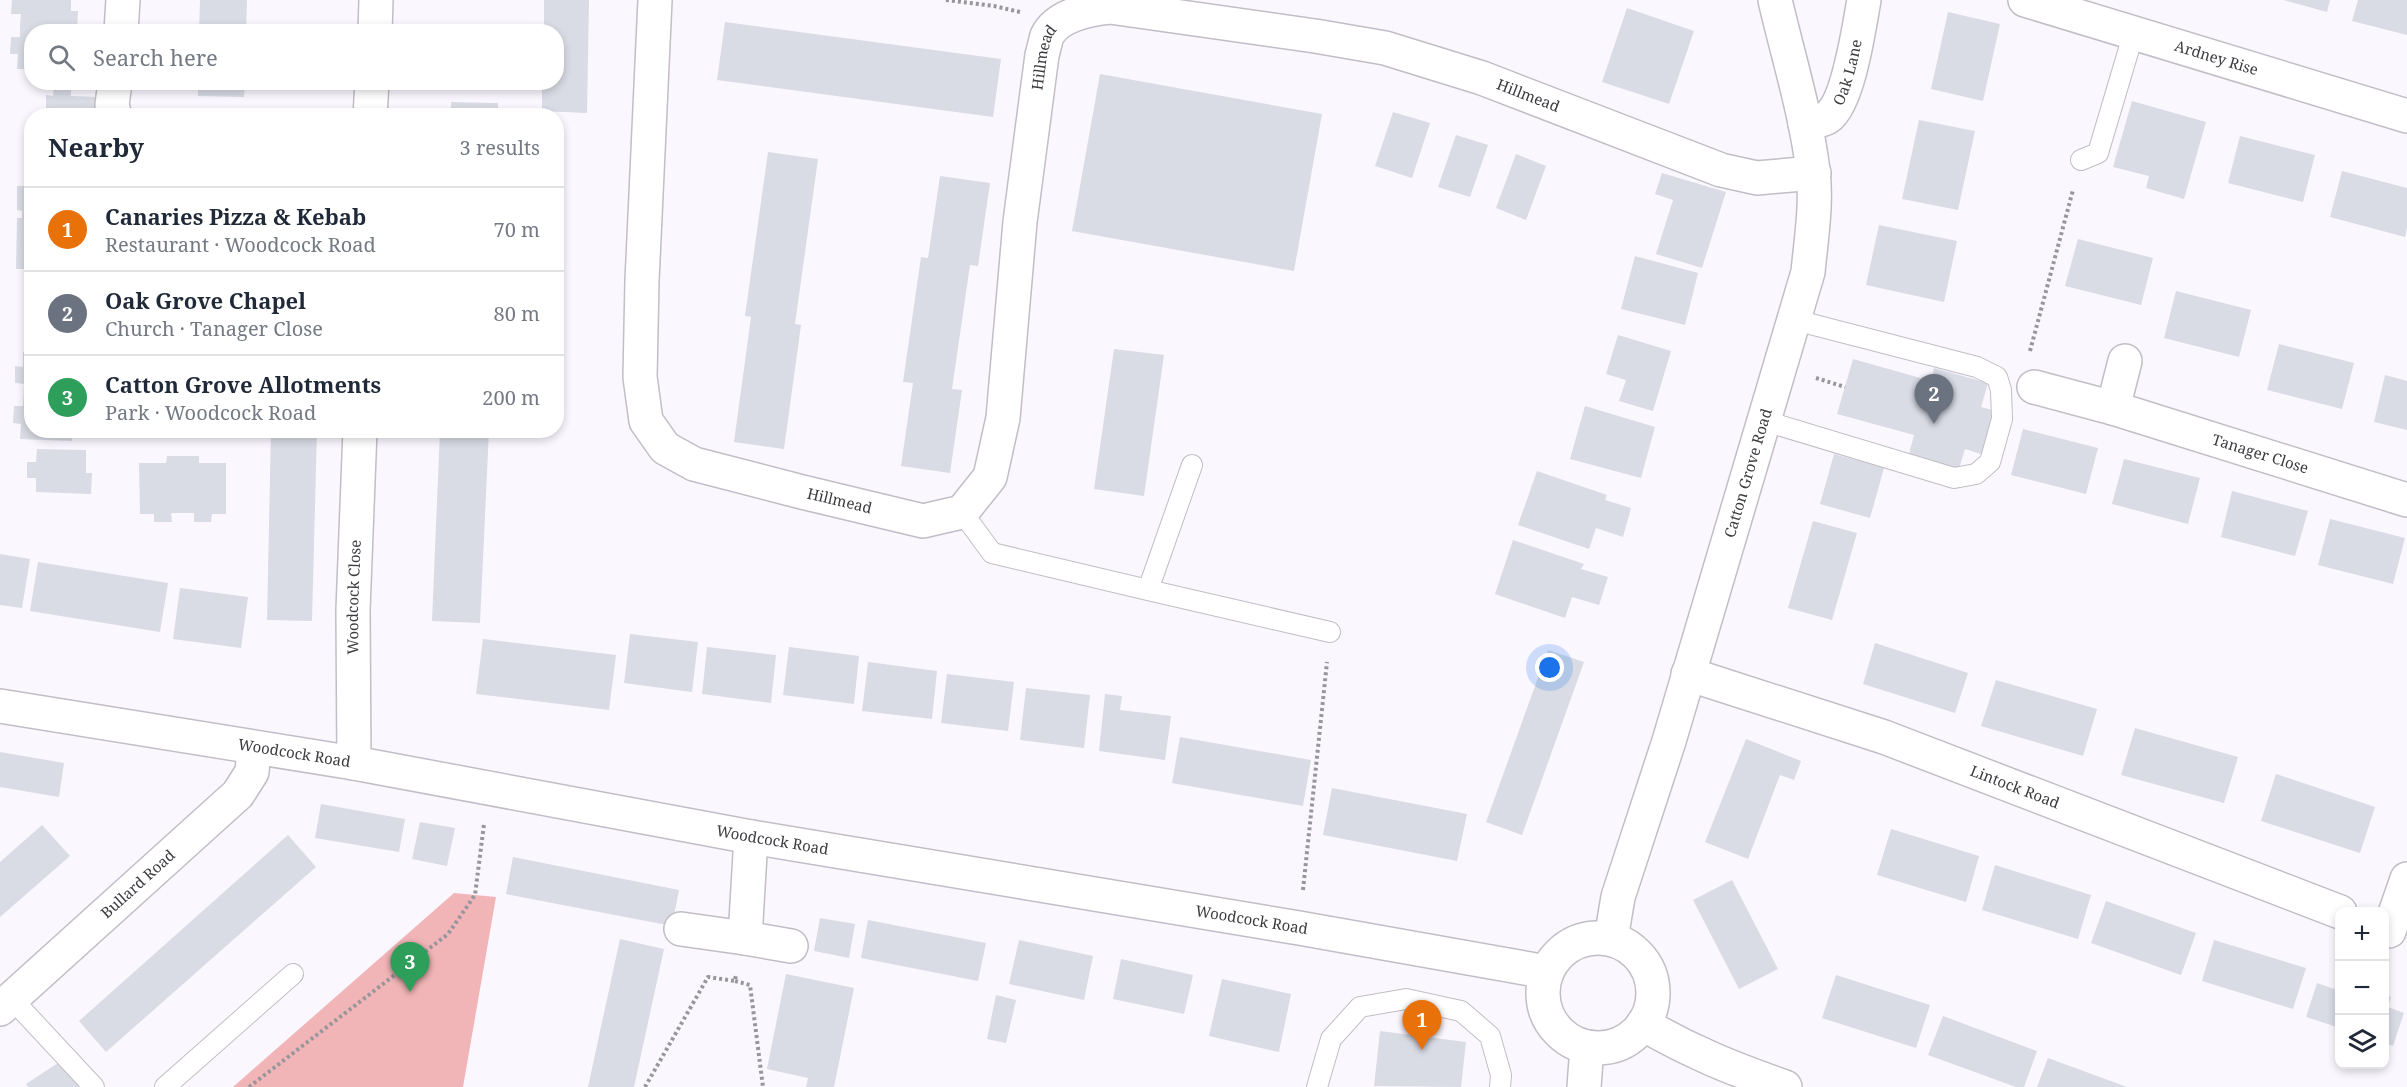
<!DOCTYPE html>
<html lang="en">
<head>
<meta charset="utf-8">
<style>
  :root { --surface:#fff; --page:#f6f6f7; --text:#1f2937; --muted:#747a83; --line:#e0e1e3; --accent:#236901 }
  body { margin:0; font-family:"Noto Serif",serif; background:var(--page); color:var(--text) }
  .controls { position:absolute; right:18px; bottom:18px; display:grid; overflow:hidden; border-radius:12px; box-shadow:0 3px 9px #0003 }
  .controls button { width:54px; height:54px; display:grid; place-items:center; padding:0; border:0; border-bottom:2px solid var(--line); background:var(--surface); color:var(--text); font:30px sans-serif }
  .you { position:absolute; left:1550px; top:668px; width:21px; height:21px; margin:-15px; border:4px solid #fff; border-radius:50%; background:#1a73e8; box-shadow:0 0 0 9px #1a73e833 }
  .badge { display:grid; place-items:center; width:39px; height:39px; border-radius:50%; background:var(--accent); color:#fff; font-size:20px; font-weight:700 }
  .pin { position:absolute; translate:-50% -50px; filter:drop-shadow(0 2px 3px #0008) }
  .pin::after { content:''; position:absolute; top:32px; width:21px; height:18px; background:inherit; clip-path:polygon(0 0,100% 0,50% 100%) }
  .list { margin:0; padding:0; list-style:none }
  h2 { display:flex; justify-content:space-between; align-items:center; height:78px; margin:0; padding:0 24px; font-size:26px }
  h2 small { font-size:20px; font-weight:400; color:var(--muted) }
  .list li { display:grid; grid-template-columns:39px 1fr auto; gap:18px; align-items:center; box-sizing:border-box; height:84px; padding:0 24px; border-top:2px solid var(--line) }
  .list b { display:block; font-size:22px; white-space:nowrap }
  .list p { margin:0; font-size:20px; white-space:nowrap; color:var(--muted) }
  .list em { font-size:20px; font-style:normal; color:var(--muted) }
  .icon { flex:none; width:33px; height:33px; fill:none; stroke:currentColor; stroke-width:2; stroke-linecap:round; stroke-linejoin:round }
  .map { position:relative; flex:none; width:2407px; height:1087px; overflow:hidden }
  .search { position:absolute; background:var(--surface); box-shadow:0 3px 9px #0003; left:24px; top:24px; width:540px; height:66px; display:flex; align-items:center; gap:15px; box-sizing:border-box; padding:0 21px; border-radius:24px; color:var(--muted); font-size:22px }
  .panel { position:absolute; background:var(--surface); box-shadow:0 3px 9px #0003; left:24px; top:108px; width:540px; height:330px; border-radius:24px }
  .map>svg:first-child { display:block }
  .green { fill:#f1b5b7 }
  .building { fill:#d9dbe5 }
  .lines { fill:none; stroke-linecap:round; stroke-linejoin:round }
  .service-casing { stroke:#c2bdc6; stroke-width:22 }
  .minor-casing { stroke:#c2bdc6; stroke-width:36 }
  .tertiary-casing { stroke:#c2bdc6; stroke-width:36 }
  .path { stroke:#99969b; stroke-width:4; stroke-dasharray:3 3; stroke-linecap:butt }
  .service { stroke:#fff; stroke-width:20 }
  .minor { stroke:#fff; stroke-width:33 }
  .tertiary { stroke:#fff; stroke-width:33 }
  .labels { text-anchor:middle; stroke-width:5; stroke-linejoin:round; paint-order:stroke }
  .street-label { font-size:15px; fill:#3d3b3f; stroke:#fff }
</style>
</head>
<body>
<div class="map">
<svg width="2407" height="1087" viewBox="0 0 2407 1087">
  <rect width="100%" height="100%" fill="#fbf7ff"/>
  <!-- green -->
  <path class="green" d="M454 893 496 897 463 1087H233Z"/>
  <!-- building -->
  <path class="building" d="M12 0H71V11H78L77 32H32V69H17L18 54H10L11 37H20V25L21 14H11Z
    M200 0H247L246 32H199Z
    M544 0H589L587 113 542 111V82H556V32H544Z
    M2283 0H2330L2327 12Z
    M2358 0H2407V35L2352 21Z
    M1627 8 1694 31 1669 104 1602 82Z
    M1948 12 2000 24 1983 101 1931 89Z
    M725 22 1001 59 993 117 717 80Z
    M1100 74 1322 114 1294 271 1072 231Z
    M198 82H245L244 97 198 96Z
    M54 83H71V96L97 97V116H46V95L53 96Z
    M2132 101 2206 122 2184 199 2146 188 2149 176 2113 167Z
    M451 102 498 103V116H451Z
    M1393 112 1430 123 1412 178 1375 166Z
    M1919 120 1975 131 1958 210 1902 199Z
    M1456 135 1488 145 1470 197 1438 187Z
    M2240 136 2315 155 2303 202 2228 183Z
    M768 152 818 159 795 324 801 325 784 449 734 442 751 317 745 316Z
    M1516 154 1546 166 1526 220 1496 208Z
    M2342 171 2407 188V227L2405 237 2330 217Z
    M1662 173 1726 192 1702 268 1656 254 1673 200 1655 194Z
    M940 176 990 183 978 266 970 265 952 389 962 390 950 473 901 466 913 383 903 382 921 257 928 258Z
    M17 186H32V269H16L17 218H22V211L17 210Z
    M1879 225 1957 241 1944 302 1866 285Z
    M2078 239 2153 258 2141 305 2065 286Z
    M1635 256 1698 273 1685 325 1621 309Z
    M2176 291 2251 310 2239 357 2164 338Z
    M1618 335 1671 351 1653 411 1619 401 1626 380 1606 374Z
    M2279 344 2354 363 2342 409 2267 390Z
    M1114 349 1164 355 1144 496 1094 489Z
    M23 352H32V430H72V441L20 439 21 424 13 423 14 406H23L24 384 15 383V366L23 367Z
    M1853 359 1931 381 1934 368 1988 383 1981 407 1996 411 1984 455 1965 449 1959 469 1909 454 1914 435 1837 414Z
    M2385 375 2407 381V430L2374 422Z
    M1585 406 1655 427 1641 478 1570 459Z
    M2023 429 2098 448 2086 494 2011 475Z
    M271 430H317L312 621 267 620Z
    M440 430H489L480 623 432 621Z
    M37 449 86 450V473H92L91 494 36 492V478H27V462H36Z
    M1834 454 1884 468 1870 518 1820 504Z
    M167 456H199V463H226V514H212L211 522H194V513H171L172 522H154V514H140L139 463H166Z
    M2124 459 2200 478 2188 524 2112 504Z
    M1537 471 1607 495 1605 500 1631 508 1623 537 1596 528 1589 549 1518 525Z
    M2232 491 2308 511 2295 556 2221 537Z
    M2330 519 2405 538 2393 584 2318 565Z
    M1813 521 1857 533 1832 620 1788 608Z
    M1513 540 1584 564 1581 569 1608 577 1599 605 1572 597 1565 618 1495 594Z
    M0 554 30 559 22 608 0 605Z
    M38 562 168 583 160 632 30 611Z
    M180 588 248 597 241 648 173 639Z
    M630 634 698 642 692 692 624 683Z
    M483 639 616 655 609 710 476 694Z
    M1875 643 1968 673 1955 713 1863 684Z
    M707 647 776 655 771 703 702 694Z
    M789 647 859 656 854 704 783 695Z
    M1548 650 1584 662 1522 835 1486 822Z
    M868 662 937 671 932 719 862 711Z
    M947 674 1014 682 1008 731 941 723Z
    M1996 680 2097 709 2083 756 1981 726Z
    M1026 688 1090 695 1084 748 1020 740Z
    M1105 694 1122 696 1120 710 1171 716 1165 760 1099 751Z
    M2135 728 2238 757 2224 803 2121 775Z
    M1180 737 1311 760 1303 806 1172 783Z
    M1746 739 1801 761 1794 780 1780 775 1748 859 1705 842Z
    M0 752 64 763 59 797 0 787Z
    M2276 774 2375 807 2360 853 2261 821Z
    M1332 788 1467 814 1457 861 1323 835Z
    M321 804 405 819 399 852 315 838Z
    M420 822 455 828 447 866 412 859Z
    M42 825 70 856 0 917V862Z
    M1891 829 1979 856 1966 902 1877 875Z
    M288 835 316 867 106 1052 79 1021Z
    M513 857 679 890 672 926 506 894Z
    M1995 865 2091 895 2078 939 1982 910Z
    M1732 880 1778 969 1739 989 1693 900Z
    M2106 901 2196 933 2181 975 2091 943Z
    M820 918 855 924 849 958 814 951Z
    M868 920 986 943 978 981 861 958Z
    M620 939 664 949 634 1087H588Z
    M1019 940 1093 956 1084 1000 1009 984Z
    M2214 940 2306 968 2293 1009 2202 981Z
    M1121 959 1193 975 1184 1014 1113 999Z
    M786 974 854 988 834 1087H806L808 1078 767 1069Z
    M1836 975 1930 1005 1916 1048 1822 1018Z
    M1222 979 1291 994 1279 1052 1209 1036Z
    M2317 983 2340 991V1028L2306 1017Z
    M2385 994 2391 997 2388 1007 2404 1013 2393 1046 2385 1043Z
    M996 995 1016 1000 1006 1043 987 1039Z
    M1943 1016 2037 1051 2024 1087H2016L1928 1055Z
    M1380 1031 1466 1042 1461 1087 1374 1086Z
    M2048 1058 2127 1087H2037Z
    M64 1059 83 1087H28L26 1084Z"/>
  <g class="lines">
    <!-- service casing -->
    <g class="service-casing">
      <path id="service" d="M2081 160 2098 153 2134 32
        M1765 421 1954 478 1976 474 1990 462 2002 419 2001 390 1997 377 1977 367 1795 320
        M962 512 992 553 1148 590 1192 465
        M1148 590 1330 632
        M12 999 94 1087
        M165 1087 293 974
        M1317 1087 1331 1039 1360 1007 1406 999 1461 1011 1490 1036 1501 1075 1500 1087"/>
    </g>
    <!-- minor casing -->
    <g class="minor-casing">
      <g id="minor">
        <path id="s1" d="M655 0 642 281 640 377 646 421 665 448 694 464 802 492 923 521 962 512 990 477 1003 418 1020 222 1042 55C1044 49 1045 42 1047 36 1057 15 1090 9 1110 7L1315 36 1385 48 1482 78 1721 170 1757 178 1814 173"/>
        <path id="s2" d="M2025 0 2407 116"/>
        <path d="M121 32 123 0"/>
        <path d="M375 32 376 0"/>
        <path d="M115 116 112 105 115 82"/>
        <path d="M370 116 372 82"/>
        <path id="s3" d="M1805 124C1812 122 1822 121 1828 117 1849 101 1859 27 1864 0"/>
        <path id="s4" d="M2034 387 2113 408 2407 500"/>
        <path d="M2113 408 2125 361"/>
        <path id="s5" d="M1688 674 1884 737 2340 912"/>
        <path id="s6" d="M354 763 353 610 360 430"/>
        <path d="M751 837 745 938 791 946"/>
        <path d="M681 929 745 938"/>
        <path d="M2384 930 2389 931 2407 879"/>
        <path id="s7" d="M0 1009 238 794 252 772 254 748"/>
      </g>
    </g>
    <!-- tertiary casing -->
    <g class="tertiary-casing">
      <g id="tertiary">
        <path id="s8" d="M0 706 354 763 751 837 1299 928 1547 972"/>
        <circle cx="1598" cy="993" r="55"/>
        <path id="s9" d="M1611 939 1618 897 1669 741 1808 272C1811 240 1817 204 1813 171 1806 113 1788 56 1775 0"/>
        <path d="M1643 1024C1691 1052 1733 1069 1785 1087"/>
        <path d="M1584 1087 1587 1047"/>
      </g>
    </g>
    <!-- path -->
    <path class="path" d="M946 0 994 6 1020 12
      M2030 351 2073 190
      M1816 378 1845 387
      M1303 890 1327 662
      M735 981 750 985 763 1087
      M249 1087 448 934 475 895 484 824
      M645 1087 708 977 735 981 736 974"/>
    <!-- service -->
    <use href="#service" class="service"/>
    <!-- minor -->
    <use href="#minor" class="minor"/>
    <!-- tertiary -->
    <use href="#tertiary" class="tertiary"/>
  </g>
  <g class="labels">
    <!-- street labels -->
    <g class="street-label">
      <text dy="5" stroke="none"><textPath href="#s2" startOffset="200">Ardney Rise</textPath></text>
      <text dy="5" stroke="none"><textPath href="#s1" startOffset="1232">Hillmead</textPath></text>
      <text dy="5" stroke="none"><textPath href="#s3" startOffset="74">Oak Lane</textPath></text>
      <text dy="5" stroke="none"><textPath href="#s1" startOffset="1755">Hillmead</textPath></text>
      <text dy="5" stroke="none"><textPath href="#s4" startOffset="236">Tanager Close</textPath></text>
      <text dy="5" stroke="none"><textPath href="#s9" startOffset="486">Catton Grove Road</textPath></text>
      <text dy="5" stroke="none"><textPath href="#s1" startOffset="638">Hillmead</textPath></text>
      <text dy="5" stroke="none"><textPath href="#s6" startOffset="166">Woodcock Close</textPath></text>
      <text dy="5" stroke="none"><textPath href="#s8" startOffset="298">Woodcock Road</textPath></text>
      <text dy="5" stroke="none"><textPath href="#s5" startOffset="346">Lintock Road</textPath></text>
      <text dy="5" stroke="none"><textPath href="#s8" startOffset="784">Woodcock Road</textPath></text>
      <text dy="5" stroke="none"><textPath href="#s7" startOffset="186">Bullard Road</textPath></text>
      <text dy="5" stroke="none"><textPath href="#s8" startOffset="1270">Woodcock Road</textPath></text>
    </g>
  </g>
</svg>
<div class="controls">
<button>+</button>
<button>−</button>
<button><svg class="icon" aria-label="layers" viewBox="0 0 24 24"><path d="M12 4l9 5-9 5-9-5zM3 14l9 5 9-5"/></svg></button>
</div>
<div class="you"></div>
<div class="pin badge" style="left:1422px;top:1050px;background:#e8710a">1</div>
<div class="pin badge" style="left:1934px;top:424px;background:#6b7280">2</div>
<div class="pin badge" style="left:410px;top:992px;background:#2e9e5b">3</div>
<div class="search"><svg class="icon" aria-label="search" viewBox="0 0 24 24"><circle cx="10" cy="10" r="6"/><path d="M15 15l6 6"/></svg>Search here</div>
<section class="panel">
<h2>Nearby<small>3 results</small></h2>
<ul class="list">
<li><span class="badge" style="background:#e8710a">1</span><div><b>Canaries Pizza &amp; Kebab</b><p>Restaurant · Woodcock Road</p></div><em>70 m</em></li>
<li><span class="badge" style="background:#6b7280">2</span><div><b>Oak Grove Chapel</b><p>Church · Tanager Close</p></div><em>80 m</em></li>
<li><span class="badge" style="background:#2e9e5b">3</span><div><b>Catton Grove Allotments</b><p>Park · Woodcock Road</p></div><em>200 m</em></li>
</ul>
</section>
</div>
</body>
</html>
